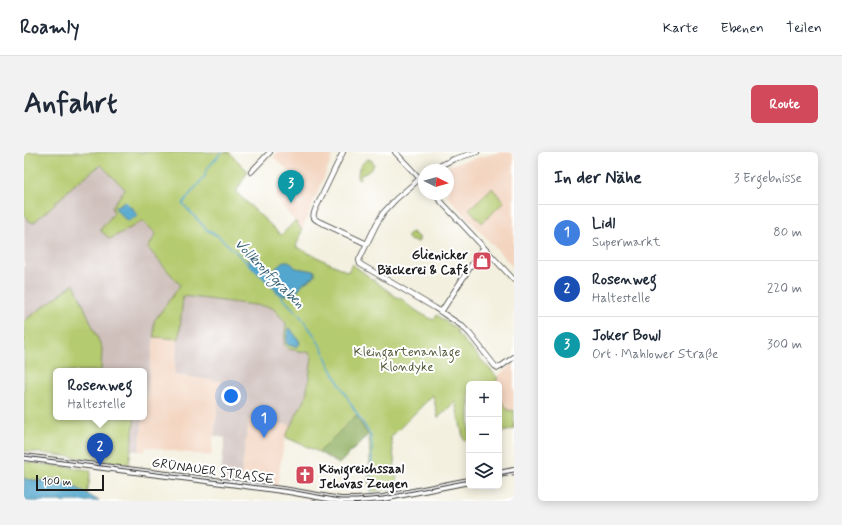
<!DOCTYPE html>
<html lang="de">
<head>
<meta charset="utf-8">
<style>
  :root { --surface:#fff; --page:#f2f2f3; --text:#1f2937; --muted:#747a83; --line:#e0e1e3; --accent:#d1495b }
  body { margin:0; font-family:Mynerve,sans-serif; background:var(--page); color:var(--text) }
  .controls { position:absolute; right:12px; bottom:12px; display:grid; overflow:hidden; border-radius:6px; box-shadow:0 2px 10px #0003 }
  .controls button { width:36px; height:36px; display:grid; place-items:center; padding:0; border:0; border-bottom:1px solid var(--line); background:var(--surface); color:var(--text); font:20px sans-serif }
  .compass { position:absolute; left:394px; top:12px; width:36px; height:36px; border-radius:50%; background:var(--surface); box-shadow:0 2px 10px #0003; rotate:95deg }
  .scale { position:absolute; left:12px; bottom:10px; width:68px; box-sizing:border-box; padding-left:4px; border:2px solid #1c1c1c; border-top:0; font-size:11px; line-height:14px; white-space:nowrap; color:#1c1c1c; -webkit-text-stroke:3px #fff; paint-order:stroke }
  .you { position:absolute; left:207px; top:244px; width:14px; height:14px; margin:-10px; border:3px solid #fff; border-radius:50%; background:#1a73e8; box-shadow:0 0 0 6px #1a73e833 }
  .badge { display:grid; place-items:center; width:26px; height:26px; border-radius:50%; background:var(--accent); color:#fff; font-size:13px; font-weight:700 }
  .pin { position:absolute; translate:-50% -33px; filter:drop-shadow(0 1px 2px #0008) }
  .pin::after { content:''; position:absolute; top:21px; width:14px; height:12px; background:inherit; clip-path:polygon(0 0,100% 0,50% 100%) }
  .popup { position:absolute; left:29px; top:216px; width:94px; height:52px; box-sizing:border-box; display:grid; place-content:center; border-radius:6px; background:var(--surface); filter:drop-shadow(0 1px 3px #0005); font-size:13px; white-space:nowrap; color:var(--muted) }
  .popup b { font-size:15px; color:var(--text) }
  .popup::after { content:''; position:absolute; left:50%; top:100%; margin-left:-8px; border:8px solid transparent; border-top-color:var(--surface) }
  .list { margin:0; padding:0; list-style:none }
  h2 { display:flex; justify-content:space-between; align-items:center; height:52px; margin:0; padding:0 16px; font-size:17px }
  h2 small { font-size:13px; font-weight:400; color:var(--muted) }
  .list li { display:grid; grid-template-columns:26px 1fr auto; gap:12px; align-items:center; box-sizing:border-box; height:56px; padding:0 16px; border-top:1px solid var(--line) }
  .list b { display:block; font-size:15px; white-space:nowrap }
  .list p { margin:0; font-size:13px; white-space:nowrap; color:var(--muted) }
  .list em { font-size:13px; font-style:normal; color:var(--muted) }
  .icon { flex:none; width:22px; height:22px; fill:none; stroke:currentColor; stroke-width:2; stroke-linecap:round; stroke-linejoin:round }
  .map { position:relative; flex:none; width:490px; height:349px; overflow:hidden; border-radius:6px }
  header { display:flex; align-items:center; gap:24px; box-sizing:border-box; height:56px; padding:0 20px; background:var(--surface); border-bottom:1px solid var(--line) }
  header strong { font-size:19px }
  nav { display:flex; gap:22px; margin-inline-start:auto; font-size:14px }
  .intro { display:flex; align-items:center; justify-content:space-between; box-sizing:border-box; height:96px; padding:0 24px }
  h1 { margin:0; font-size:28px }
  .button { padding:10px 18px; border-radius:6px; background:var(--accent); color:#fff; font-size:14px; font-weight:700 }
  main { display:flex; gap:24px; padding:0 24px }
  aside { flex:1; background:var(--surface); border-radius:6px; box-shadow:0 2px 10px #0003 }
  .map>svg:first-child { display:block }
  .built { fill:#f3d4bf }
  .industrial { fill:#cfc0bb }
  .green { fill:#b5cb70; stroke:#687446 }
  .forest { fill:#90af62; stroke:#56663f }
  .water { fill:#52a7ce; stroke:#376275 }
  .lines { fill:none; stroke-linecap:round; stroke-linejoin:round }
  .stream { stroke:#52a7ce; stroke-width:1.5 }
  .minor-casing { stroke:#3c3c39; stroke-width:6 }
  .major-casing { stroke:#3c3c39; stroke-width:8 }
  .minor { stroke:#fff; stroke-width:4.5 }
  .major { stroke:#fff; stroke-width:6 }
  .tram { stroke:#1c1c1c; stroke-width:1 }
  .labels { text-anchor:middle; stroke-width:4; stroke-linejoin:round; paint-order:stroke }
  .poi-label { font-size:13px; font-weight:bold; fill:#1c1c1c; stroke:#fff; text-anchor:end }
  .park-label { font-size:13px; fill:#525939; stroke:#fff }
  .street-label { font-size:13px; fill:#1c1c1c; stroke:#fff }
  .water-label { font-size:14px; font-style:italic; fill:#376275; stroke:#fff }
</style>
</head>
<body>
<header>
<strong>Roamly</strong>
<nav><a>Karte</a><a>Ebenen</a><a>Teilen</a></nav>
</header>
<div class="intro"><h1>Anfahrt</h1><a class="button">Route</a></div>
<main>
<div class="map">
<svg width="490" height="349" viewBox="0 0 490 349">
  <rect width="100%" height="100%" fill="#fff"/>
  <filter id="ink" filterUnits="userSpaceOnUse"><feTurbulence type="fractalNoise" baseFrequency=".025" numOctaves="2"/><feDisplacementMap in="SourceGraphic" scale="8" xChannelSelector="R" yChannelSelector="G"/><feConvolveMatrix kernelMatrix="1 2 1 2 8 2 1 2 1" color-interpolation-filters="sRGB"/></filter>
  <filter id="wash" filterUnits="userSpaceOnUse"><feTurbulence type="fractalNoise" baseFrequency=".012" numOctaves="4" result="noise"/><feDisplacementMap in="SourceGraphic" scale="16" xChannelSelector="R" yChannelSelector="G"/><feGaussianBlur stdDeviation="0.9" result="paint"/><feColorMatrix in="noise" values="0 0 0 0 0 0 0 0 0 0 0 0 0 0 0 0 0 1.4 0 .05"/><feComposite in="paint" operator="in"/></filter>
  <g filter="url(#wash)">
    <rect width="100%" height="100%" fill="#f3f0df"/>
    <!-- built -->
    <path class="built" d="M254 0H304L309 4 278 78 250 44 269 23 249 5Z
      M476 0H488L490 8V62H488L490 65V116L421 42H424V18H415L432 11Z
      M130 185 155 187 150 223 197 229 187 304 122 295 121 300 115 299 119 265H120V259Z
      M490 211V258L485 259 475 246V232H471L475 223Z
      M225 267 267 273 261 285 253 335 216 330Z"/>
    <!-- industrial -->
    <path class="industrial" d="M77 12 101 37 88 55 90 61 76 78 86 87 119 69 132 82 124 96 156 133 130 169V185L120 259V219H77L78 196 50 132 0 169V62L4 68 9 71 52 31Z
      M159 144 246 155 251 158 262 171 260 192 286 201 288 206 282 244 267 273 225 267 216 330 196 328 201 286 190 284 197 229 150 223Z
      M111 265H119L115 299 107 298Z"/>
    <!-- green -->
    <path class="green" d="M0 0H205L224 19 212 40 257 83 271 69 278 78 272 95 324 120 328 112 371 144 379 148 384 153 396 161 409 168 413 163 434 178 433 181 474 226 471 232H445V288L440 289 431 250 414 266 409 243 367 285 374 336 346 340 344 329 346 306 345 285 332 264 295 300 261 285 282 244 288 206 286 201 264 197 260 192 262 171 251 158 246 155 159 144 155 187 130 185V169L150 142 156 133 124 96 132 82 119 69 86 87 76 78 90 61 88 55 101 37 77 13 51 32 24 58 9 71 4 68 0 62Z
      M343 7 347 8 350 12C348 18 343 21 337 23L336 27 334 28 333 25C335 22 334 20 335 17 336 13 340 10 343 7Z
      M468 36 480 50 458 71 445 57Z
      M388 80 395 86V89L394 90C389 89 382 89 384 82Z
      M50 132 78 196 77 219H32V265H111L105 312 0 299V169L34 144Z
      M475 246 485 259 490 258V277L475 281Z
      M0 310 67 318 63 343 48 333 24 327 18 329 0 327Z"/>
    <!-- forest -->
    <path class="forest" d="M332 263 344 283 315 312 295 300Z"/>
    <!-- water -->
    <path class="water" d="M101 49 109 57 114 64 104 69C99 66 93 60 91 55Z
      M229 102 234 103C235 110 237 113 243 118H250L260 109H265L272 116 291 119V124L280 131 273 140 265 143H258L226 114 225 107Z
      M264 176H266L276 190 275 193 272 195 264 193 262 191Z
      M0 325 1 327 18 329 24 327H30L31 329 48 333 75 349H0Z"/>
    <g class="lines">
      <!-- stream -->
      <path class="stream" d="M198 0 182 18 181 24 162 47 159 52 183 78 194 84 201 90 249 135
        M251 138 276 164 291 184 298 197 305 213 327 252 347 284 348 295 347 340"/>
    </g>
  </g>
  <g filter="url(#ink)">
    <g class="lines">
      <!-- minor casing -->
      <g class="minor-casing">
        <path id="minor" d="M319 0 291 58C289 63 288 66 294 69L343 92
          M371 0 400 31
          M407 18 430 7 453 0
          M227 20 246 0
          M400 23 372 47 359 61 352 73 337 104 335 108 336 112 411 156 438 174 446 182 471 214 474 216 476 215 490 205
          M410 42 490 128
          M417 160 456 100 460 96"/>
      </g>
      <!-- major casing -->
      <g class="major-casing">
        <path id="major" d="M0 305 206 331 265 339 316 348H333L359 346 445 329
          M475 322 490 319"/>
      </g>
      <!-- minor -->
      <use href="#minor" class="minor"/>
      <!-- major -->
      <use href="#major" class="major"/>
      <!-- tram -->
      <path class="tram" d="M0 304 266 338 316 347H333L359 345 445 328
        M475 323 490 320"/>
    </g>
  </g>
  <!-- icons -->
  <defs>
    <g id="shop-square" transform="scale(1)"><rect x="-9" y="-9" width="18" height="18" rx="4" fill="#d1495b" stroke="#fff"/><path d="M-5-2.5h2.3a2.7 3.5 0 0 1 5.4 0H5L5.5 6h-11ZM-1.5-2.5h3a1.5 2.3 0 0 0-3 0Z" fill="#fff"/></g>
    <g id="church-square" transform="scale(1)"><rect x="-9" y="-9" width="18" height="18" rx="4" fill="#d1495b" stroke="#fff"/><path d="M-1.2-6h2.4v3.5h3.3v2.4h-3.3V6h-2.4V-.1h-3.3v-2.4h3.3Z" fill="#fff"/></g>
  </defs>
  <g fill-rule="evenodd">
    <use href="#shop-square" x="458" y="109"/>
    <use href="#church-square" x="281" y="323"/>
  </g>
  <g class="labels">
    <!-- poi labels -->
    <g class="poi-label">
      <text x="444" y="107">Glienicker<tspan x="444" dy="15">Bäckerei &amp; Café</tspan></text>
      <text x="295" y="321" text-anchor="start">Königreichssaal<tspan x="295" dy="15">Jehovas Zeugen</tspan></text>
    </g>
    <!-- park labels -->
    <g class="park-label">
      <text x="383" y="204">Kleingartenanlage<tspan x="383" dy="15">Klondyke</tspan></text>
    </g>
    <!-- street labels -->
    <g class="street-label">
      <text transform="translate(189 318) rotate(8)" y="5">GRÜNAUER STRASSE</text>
    </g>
    <!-- water labels -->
    <g class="water-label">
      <text transform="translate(246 121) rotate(45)" y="5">Vollkropfgraben</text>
    </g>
  </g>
</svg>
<div class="controls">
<button>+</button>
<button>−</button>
<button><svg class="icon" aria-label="layers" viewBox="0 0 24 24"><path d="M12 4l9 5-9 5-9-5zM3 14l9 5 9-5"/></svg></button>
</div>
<svg class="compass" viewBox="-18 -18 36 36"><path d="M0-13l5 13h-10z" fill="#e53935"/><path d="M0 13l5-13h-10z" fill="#747a83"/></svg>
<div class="scale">100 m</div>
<div class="you"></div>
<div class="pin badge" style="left:240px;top:286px;background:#3f7fe0">1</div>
<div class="pin badge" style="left:76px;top:314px;background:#1a4fb4">2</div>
<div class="popup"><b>Rosenweg</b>Haltestelle</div>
<div class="pin badge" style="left:267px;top:51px;background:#0f9aa8">3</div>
</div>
<aside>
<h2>In der Nähe<small>3 Ergebnisse</small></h2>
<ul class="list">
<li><span class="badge" style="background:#3f7fe0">1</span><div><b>Lidl</b><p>Supermarkt</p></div><em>80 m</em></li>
<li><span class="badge" style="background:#1a4fb4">2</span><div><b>Rosenweg</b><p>Haltestelle</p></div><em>220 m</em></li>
<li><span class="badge" style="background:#0f9aa8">3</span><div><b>Joker Bowl</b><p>Ort · Mahlower Straße</p></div><em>300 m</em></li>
</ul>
</aside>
</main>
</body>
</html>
